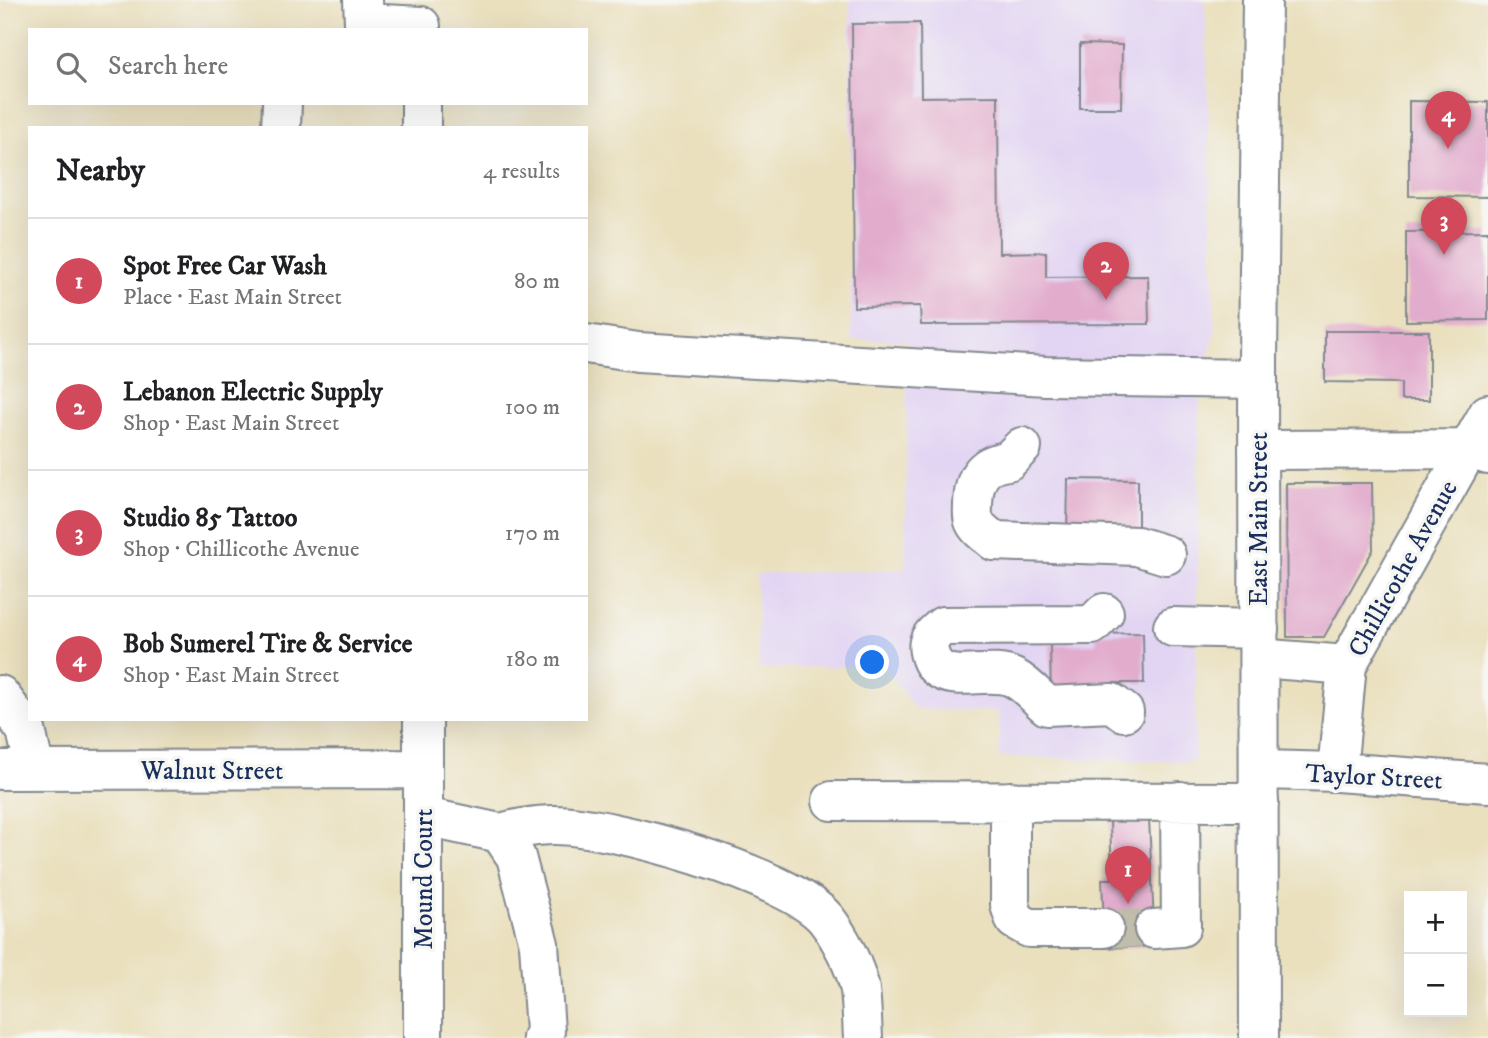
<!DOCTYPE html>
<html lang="en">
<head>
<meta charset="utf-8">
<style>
  :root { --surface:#fff; --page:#f6f6f6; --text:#202124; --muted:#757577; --line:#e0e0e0; --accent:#d1495b }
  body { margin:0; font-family:"IM FELL DW Pica",serif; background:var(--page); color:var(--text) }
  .controls { position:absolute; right:21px; bottom:21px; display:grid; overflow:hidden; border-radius:0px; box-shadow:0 7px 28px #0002 }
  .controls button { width:63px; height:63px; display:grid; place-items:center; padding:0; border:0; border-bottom:2px solid var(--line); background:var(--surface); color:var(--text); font:35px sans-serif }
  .you { position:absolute; left:873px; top:663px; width:24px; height:24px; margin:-18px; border:5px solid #fff; border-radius:50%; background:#1a73e8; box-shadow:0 0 0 10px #1a73e833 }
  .badge { display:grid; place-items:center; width:46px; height:46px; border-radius:50%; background:var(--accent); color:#fff; font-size:23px; font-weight:700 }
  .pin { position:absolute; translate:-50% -58px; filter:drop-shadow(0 2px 4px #0008) }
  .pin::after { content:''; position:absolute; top:37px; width:24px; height:21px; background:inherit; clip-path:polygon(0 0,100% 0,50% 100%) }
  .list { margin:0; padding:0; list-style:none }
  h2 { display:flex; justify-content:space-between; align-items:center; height:91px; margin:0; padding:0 28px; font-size:30px }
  h2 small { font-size:23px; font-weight:400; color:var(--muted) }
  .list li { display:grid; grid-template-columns:46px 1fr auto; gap:21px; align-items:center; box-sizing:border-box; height:126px; padding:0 28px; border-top:2px solid var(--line) }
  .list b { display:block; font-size:26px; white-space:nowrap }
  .list p { margin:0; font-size:23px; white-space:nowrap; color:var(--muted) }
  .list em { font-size:23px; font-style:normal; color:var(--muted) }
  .icon { flex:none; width:38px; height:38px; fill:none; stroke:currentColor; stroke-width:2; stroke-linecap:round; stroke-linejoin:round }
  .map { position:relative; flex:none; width:1488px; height:1038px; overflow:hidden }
  .search { position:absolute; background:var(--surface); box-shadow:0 7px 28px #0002; left:28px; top:28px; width:560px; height:77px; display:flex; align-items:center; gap:18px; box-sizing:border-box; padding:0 24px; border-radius:0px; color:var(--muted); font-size:26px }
  .panel { position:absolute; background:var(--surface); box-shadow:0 7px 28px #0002; left:28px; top:126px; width:560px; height:595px; border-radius:0px }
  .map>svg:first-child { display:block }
  .built { fill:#e2d4f3 }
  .building { fill:#e2accd }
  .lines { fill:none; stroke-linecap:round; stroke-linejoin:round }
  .minor-tunnel { stroke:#c1bdab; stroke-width:38; stroke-dasharray:38 19; stroke-linecap:butt }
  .minor-casing { stroke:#82888e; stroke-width:42 }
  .major-casing { stroke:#82888e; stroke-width:42 }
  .minor { stroke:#fff; stroke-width:38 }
  .major { stroke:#fff; stroke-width:38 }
  .labels { text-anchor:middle; stroke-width:7; stroke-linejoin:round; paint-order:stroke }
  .street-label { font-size:26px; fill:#1b2f5e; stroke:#f6f6f2 }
</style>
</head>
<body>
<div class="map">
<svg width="1488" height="1038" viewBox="0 0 1488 1038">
  <rect width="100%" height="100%" fill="#f6f6f2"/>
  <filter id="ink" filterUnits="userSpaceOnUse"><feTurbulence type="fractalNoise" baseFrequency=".0143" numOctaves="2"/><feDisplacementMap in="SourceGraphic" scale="14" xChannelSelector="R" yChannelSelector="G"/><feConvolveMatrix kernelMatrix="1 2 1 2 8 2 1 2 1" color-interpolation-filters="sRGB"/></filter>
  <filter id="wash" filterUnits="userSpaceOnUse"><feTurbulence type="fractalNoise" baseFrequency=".00686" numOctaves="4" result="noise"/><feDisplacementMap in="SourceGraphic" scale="28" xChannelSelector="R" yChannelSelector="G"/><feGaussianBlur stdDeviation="1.57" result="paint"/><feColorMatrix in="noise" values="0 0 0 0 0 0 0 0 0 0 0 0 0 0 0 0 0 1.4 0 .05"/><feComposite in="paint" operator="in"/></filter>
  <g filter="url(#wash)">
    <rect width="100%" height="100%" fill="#eae0be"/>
    <!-- built -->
    <path class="built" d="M850 0H1205L1215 331 1200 394 1195 762 999 757V712L915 709 883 665 759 669 756 574 905 569 907 340H851Z"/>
    <g id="blocks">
      <!-- building -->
      <path class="building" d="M920 23 921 97 998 96 999 253 1046 252V277L1148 276 1149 324 921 325 920 306 854 307 852 24Z
        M1080 44 1122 45 1121 108H1080Z
        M1409 101 1488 102V197L1409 196Z
        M1488 231V320L1406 321V232Z
        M1325 331H1429V400H1401V383L1325 382Z
        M1068 479 1138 480V539L1067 538Z
        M1286 483H1372L1373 550 1324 637H1287Z
        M1143 633 1144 683H1113V697L1051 698 1050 645 1096 644 1097 634Z
        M1149 819 1155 946 1105 948 1102 879H1112L1110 821Z"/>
    </g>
  </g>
  <g filter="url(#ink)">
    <use href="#blocks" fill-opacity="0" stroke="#82888e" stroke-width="2"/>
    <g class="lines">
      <!-- minor-tunnel -->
      <path class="minor-tunnel" d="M1104 928 1154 929"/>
      <!-- minor casing -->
      <g class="minor-casing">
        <path id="minor" d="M363 0 364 23 421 26
          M281 128 282 103
          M421 128V103
          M586 344 638 352 1046 376 1258 379
          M1022 447 1008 461C981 464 974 479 973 504 973 510 972 516 974 521 978 530 987 535 994 541L1137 546 1166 555
          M1258 450 1469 449 1488 455
          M1104 613 1092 625 943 626C934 633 926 639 929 652 938 692 987 664 1014 678 1026 684 1037 697 1047 706L1112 703 1124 712
          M1173 627 1259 629
          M1259 658 1347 665
          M0 695 26 730 35 770
          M0 770 423 769
          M1259 770 1337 772 1488 783
          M1337 772 1347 665 1488 414
          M832 801 1259 802
          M1010 801V905L1015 920 1029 928H1104
          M423 819 439 820 500 833 516 857 539 944 545 1031 542 1038
          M500 833C517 829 534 825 553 825 609 824 791 876 826 919 840 937 856 968 860 990 862 1006 862 1022 863 1038
          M1154 929 1181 927 1180 801
          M423 1038V719"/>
      </g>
      <!-- major casing -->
      <g class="major-casing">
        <path id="major" d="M1259 1038 1258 361 1262 0"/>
      </g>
      <!-- minor -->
      <use href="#minor" class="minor"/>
      <!-- major -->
      <use href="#major" class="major"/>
    </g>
  </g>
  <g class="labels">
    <!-- street labels -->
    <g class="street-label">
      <text transform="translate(1258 519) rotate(-90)" y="9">East Main Street</text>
      <text transform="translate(1402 568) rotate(-61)" y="9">Chillicothe Avenue</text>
      <text x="212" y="779">Walnut Street</text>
      <text transform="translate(1374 776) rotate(3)" y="9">Taylor Street</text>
      <text transform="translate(423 879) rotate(-90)" y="9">Mound Court</text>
    </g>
  </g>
</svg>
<div class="controls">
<button>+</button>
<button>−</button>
</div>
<div class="you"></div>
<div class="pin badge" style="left:1128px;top:904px">1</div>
<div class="pin badge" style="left:1106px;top:300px">2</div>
<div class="pin badge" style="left:1444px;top:255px">3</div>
<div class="pin badge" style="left:1448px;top:149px">4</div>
<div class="search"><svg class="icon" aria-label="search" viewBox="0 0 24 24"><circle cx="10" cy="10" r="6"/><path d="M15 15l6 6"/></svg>Search here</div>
<section class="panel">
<h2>Nearby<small>4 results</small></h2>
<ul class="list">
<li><span class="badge">1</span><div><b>Spot Free Car Wash</b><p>Place · East Main Street</p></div><em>80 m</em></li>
<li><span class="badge">2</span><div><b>Lebanon Electric Supply</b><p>Shop · East Main Street</p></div><em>100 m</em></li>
<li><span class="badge">3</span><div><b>Studio 85 Tattoo</b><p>Shop · Chillicothe Avenue</p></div><em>170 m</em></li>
<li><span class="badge">4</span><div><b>Bob Sumerel Tire &amp; Service</b><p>Shop · East Main Street</p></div><em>180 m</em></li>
</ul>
</section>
</div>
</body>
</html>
